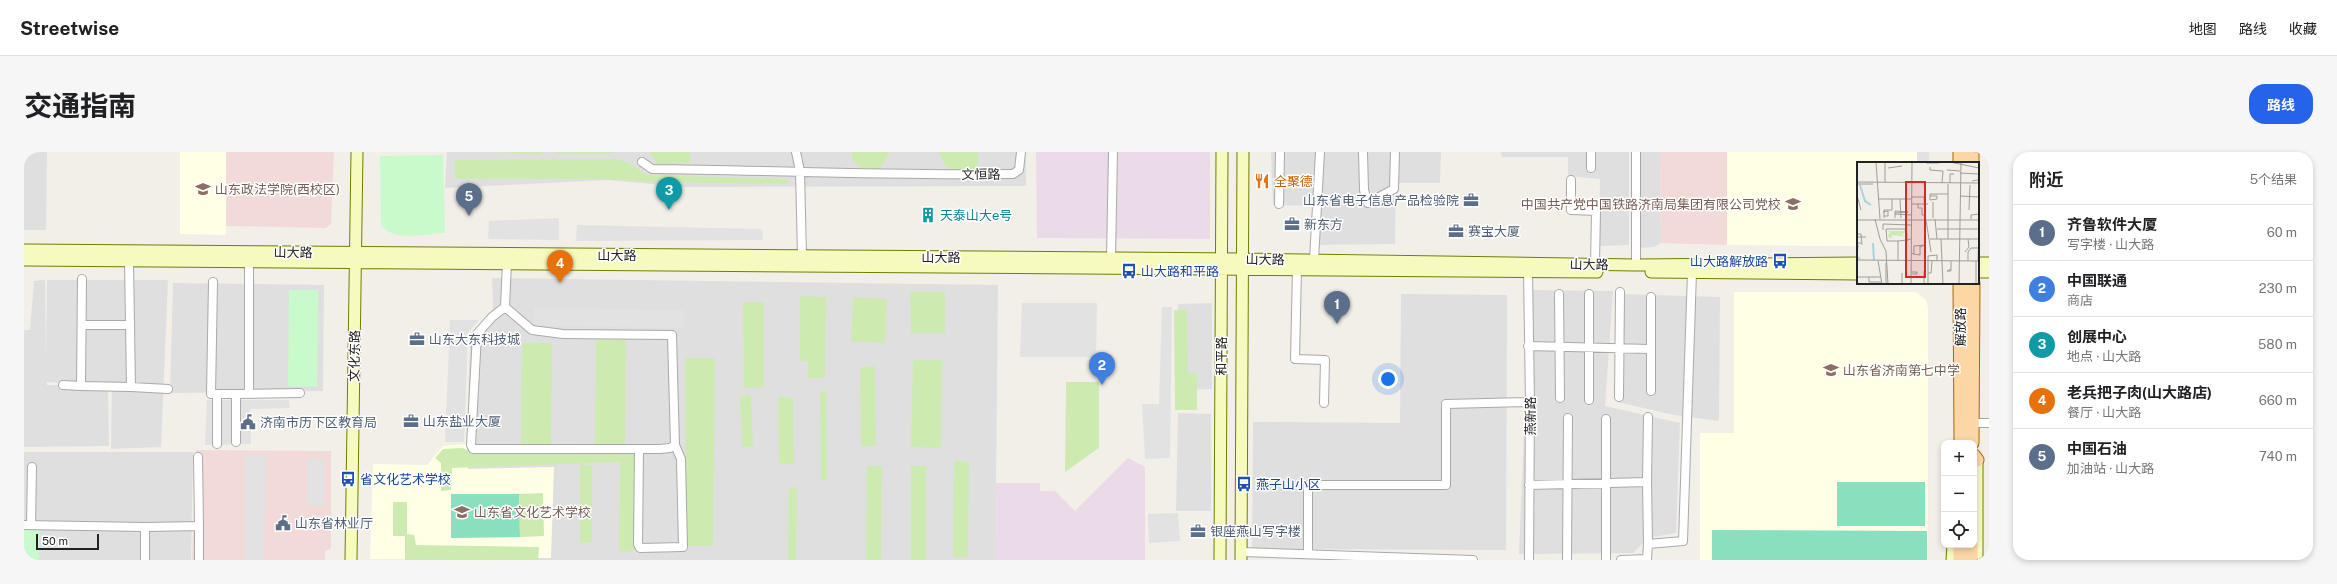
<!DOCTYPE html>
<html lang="zh">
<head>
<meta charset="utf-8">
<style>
  :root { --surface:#fff; --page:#f6f6f6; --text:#202124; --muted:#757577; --line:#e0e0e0; --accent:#2563eb }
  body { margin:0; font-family:"Public Sans","Noto Sans SC",sans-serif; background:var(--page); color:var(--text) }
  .controls { position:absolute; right:12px; bottom:12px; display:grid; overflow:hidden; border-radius:8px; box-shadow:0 2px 6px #0003 }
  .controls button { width:36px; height:36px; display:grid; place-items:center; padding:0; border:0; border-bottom:1px solid var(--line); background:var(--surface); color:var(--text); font:20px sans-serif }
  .scale { position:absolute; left:12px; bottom:10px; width:63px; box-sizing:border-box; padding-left:4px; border:2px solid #222; border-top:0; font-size:11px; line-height:14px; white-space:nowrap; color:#222; -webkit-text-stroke:3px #fff; paint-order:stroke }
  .you { position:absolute; left:1364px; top:227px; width:14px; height:14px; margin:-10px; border:3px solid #fff; border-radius:50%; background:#1a73e8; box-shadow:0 0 0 6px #1a73e833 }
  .badge { display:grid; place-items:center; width:26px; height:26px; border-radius:50%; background:var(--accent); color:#fff; font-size:13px; font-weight:700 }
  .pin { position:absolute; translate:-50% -33px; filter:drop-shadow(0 1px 2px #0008) }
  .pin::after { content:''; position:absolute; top:21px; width:14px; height:12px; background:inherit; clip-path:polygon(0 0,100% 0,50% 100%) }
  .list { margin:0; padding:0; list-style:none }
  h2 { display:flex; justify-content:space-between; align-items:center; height:52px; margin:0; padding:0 16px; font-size:17px }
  h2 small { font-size:13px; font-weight:400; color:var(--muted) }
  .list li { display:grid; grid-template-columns:26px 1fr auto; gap:12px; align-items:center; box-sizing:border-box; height:56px; padding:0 16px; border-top:1px solid var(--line) }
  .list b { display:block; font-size:15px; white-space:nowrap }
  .list p { margin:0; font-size:13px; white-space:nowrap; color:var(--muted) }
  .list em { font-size:13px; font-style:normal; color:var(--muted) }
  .icon { flex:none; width:22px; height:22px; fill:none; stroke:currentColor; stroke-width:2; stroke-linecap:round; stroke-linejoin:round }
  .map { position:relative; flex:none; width:1965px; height:408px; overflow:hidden; border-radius:16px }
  header { display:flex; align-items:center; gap:24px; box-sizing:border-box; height:56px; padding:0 20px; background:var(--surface); border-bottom:1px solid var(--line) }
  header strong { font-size:19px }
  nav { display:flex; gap:22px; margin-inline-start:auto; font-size:14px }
  .intro { display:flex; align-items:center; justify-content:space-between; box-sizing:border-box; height:96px; padding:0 24px }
  h1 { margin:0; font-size:28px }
  .button { padding:10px 18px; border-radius:16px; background:var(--accent); color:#fff; font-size:14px; font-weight:700 }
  main { display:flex; gap:24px; padding:0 24px }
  aside { flex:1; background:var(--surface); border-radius:16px; box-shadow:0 2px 6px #0003 }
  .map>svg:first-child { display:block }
  .residential { fill:#e0dfdf }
  .commercial { fill:#f2dad9 }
  .industrial { fill:#ebdbe8 }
  .education { fill:#ffffe5 }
  .grass { fill:#cdebb0 }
  .park { fill:#c8facc }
  .pitch { fill:#88e0be }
  .parking { fill:#e2e2e2 }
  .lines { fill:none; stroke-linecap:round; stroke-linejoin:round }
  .street-casing { stroke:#a9a9a9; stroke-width:10 }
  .secondary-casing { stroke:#707d05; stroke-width:13 }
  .primary-casing { stroke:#a06b00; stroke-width:15 }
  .street { stroke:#fff; stroke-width:8 }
  .secondary { stroke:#f7fabf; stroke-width:11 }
  .primary { stroke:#fcd6a4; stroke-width:13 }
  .labels { text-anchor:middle; stroke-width:3; stroke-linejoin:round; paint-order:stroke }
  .street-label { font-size:13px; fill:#222; stroke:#fff }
  .food-label { font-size:13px; fill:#c56008; stroke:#fff; text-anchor:start }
  .education-label { font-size:13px; fill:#785e54; stroke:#fff; text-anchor:start }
  .service-label { font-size:13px; fill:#4e5e75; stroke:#fff; text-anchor:start }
  .culture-label { font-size:13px; fill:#0d838f; stroke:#fff; text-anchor:start }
  .transit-label { font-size:13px; fill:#164399; stroke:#fff; text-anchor:start }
  .inset-river { fill:none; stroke:#aad3df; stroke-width:2 }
  .inset-road { fill:none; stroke:#9f9d99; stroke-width:1 }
  .view { fill:#d62828; fill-opacity:0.15; stroke:#d62828; stroke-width:2 }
  .inset-edge { fill:none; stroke:#222; stroke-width:2 }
</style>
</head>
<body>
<header>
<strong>Streetwise</strong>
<nav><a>地图</a><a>路线</a><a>收藏</a></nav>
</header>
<div class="intro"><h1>交通指南</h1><a class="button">路线</a></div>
<main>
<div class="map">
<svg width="1965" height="408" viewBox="0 0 1965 408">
  <rect width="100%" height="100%" fill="#f2efe9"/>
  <!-- residential -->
  <path class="residential" d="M0 0H23L22 78H0Z
    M423 0H1002V34L661 35 583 28 421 36Z
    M1247 0H1417L1416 31H1372L1371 92 1290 93V54L1249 53Z
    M1477 0H1605V93L1575 94 1576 27 1544 24V5H1478Z
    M1615 0H1636L1637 91 1630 95 1615 96Z
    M468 126 974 133 972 331 973 408H494V404L527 405 444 317 443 292 446 183 469 157Z
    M21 128 22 209 23 128H144L137 295 87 297 88 233 23 230V233L84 234 85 294 0 295V178H6L10 129Z
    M149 131 300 133 299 239 146 241Z
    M1506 138 1589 139 1581 254 1656 271 1652 381 1624 386 1609 401 1495 402Z
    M1377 142 1483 143 1482 398 1228 397 1229 270 1376 271Z
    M1596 142 1696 145 1695 269 1650 263 1593 250Z
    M1188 151V237L1152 238 1154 152Z
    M1154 261 1187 262V359H1152Z
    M0 300H169L167 408H0Z"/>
  <!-- commercial -->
  <path class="commercial" d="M202 0H310L307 72 302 76 202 74Z
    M1636 0H1703V93L1637 91Z
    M172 298 307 299V397L301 399V408H168Z"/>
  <!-- industrial -->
  <path class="industrial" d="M1012 0H1186V87L1013 86Z
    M1104 306 1121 315V408H973L972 331H1016V339H1031L1051 359Z"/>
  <!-- education -->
  <path class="education" d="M156 0H202V83L156 82Z
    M1703 0H1893V11H1834V94L1703 93Z
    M1710 140H1892L1902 148 1904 155V408H1676V281H1710Z
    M443 292 444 317 530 315 527 406 346 407 349 312 403 313 419 294Z"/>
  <!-- grass -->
  <path class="grass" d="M464 0H519L517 2Z
    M532 0H588L584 2H535Z
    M626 0H666V11L633 12Z
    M828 0H866L855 19H840L828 8Z
    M915 0H954V18L928 19 920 12Z
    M592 7 605 11 623 23 764 27 763 32 630 30 580 27H431V8Z
    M886 140H921V181H887Z
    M776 144 802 145 801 226H784V209H776Z
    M829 145 863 147 861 191 827 189Z
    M719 150H740V235L720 236Z
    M1150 158H1163L1164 221H1173V258H1151Z
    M572 188H602L601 294 571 293Z
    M498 191H528L527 296H497Z
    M661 206H691L689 394H662Z
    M889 208H918L917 296 887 295Z
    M851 214 852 294H837L836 215Z
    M1042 230H1075V296L1041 320Z
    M796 239H802L803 328H797Z
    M727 243 729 295H718L716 244Z
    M754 245H769L770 312H755Z
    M439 296 450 302 610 299V399L595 400 596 310 428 316 427 338 417 339V311L411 306 419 297Z
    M930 309H945L944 405H929Z
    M556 313H568V390L556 391Z
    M843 314H858L857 408H842Z
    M887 314H902V408H887Z
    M765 335H773L772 408H764Z
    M519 341 520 384 496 385 495 342Z
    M369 350H383V382L390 383 392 393 515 395 514 408H381V384H369Z"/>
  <!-- park -->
  <path class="park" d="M419 3 421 81C402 81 370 91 357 73L356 4Z
    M265 138H294L293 235 264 234Z
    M0 376H16L15 408H0Z"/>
  <!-- pitch -->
  <path class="pitch" d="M1813 330H1901V374H1813Z
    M427 342H495L496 385 427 386Z
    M1688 378 1903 379V408H1688Z"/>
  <!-- parking -->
  <path class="parking" d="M1893 0H1905V11H1893Z
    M535 66V88L464 87 465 69Z
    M553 73 738 77 739 88 552 89Z
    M998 151H1073L1072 205H996Z
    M1138 155H1148L1146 306 1121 307 1118 252H1135Z
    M510 156 660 158V176L510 174Z
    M426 168H455L444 181 440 290H421Z
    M183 248H265L266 256 226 257 227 292 181 293Z
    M221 302 242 303 240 408H221Z
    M283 307H300V354L283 353Z
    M1154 361 1156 389 1125 391 1124 362Z"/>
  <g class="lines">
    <!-- street casing -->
    <g class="street-casing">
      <path id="street" d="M772 0 776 19 778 104
        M1339 0 1340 38 1344 51 1370 37 1371 0
        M1612 0V113
        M618 10 628 17C745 18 863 24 981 22H989L995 18 997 0
        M1567 16V0
        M1547 28V58L1572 59 1571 112
        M1255 52 1256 0
        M1087 106 1089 0
        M1290 108 1296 0
        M483 111 481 155 508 178 539 182 648 183 651 293 657 307 659 395 616 396 614 392 615 297
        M1273 117 1271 207 1301 208 1300 251
        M1504 119 1506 250 1505 408
        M58 127 57 234 107 235 105 109
        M189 130 187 242H212
        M1535 142 1536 246
        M1565 142V248
        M1627 145V239
        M481 155 468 165 453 182 447 293 449 297H636L646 296 651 293
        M58 173H106
        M1504 194 1626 197
        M39 233 57 234
        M107 235 144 237
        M193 242V292
        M225 242V109
        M1595 245 1596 140
        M1582 267V408
        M1948 271H1965
        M212 290V242L276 241
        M174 305 175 374
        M1623 330 1624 392
        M1505 333 1623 330 1624 265
        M0 373 121 375
        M7 373 8 315
        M1217 400 1449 408
        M1284 402V333H1422V252L1506 250
        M121 408V375L175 374V408
        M1543 408 1544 266
        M1597 408 1623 407 1624 392 1659 389 1668 120"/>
    </g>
    <!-- secondary casing -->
    <g class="secondary-casing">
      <path id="secondary" d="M0 98 1218 107 1612 113 1834 111
        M0 108 1573 120
        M1954 111H1965
        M1627 120 1834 122
        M1954 120H1965
        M1953 405V308
        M327 408 333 0
        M1196 408 1198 0
        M1217 408 1219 0
        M1928 408 1929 393"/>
    </g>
    <!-- primary casing -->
    <g class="primary-casing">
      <path id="primary" d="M1948 0V11
        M1936 11V0
        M1936 131 1937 291
        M1948 291 1949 131
        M1950 304 1953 308
        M1936 408V393
        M1947 408V393"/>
    </g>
    <!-- street -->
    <use href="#street" class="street"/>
    <!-- secondary -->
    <use href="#secondary" class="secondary"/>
    <!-- primary -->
    <use href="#primary" class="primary"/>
  </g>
  <!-- icons -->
  <defs>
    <g id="restaurant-bare" transform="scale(1.2)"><path d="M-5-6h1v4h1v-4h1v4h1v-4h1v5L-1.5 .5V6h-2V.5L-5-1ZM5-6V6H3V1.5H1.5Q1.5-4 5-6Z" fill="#e8710a" stroke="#fff" stroke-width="2.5" paint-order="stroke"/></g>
    <g id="university-bare" transform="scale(1.2)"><path d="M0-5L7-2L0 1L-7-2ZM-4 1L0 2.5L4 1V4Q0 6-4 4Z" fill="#8d6e63" stroke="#fff" stroke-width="2.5" paint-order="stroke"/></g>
    <g id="office-bare" transform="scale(1.2)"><path d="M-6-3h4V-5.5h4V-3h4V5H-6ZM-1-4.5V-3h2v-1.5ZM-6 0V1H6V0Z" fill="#5c6f8a" stroke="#fff" stroke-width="2.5" paint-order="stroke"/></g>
    <g id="school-bare" transform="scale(1.2)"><path d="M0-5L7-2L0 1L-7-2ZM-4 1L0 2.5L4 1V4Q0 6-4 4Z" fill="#8d6e63" stroke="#fff" stroke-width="2.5" paint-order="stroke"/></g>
    <g id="building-bare" transform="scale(1.2)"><path d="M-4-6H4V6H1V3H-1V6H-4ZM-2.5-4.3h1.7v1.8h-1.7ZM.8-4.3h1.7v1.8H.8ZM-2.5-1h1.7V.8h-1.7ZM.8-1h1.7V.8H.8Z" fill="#0f9aa8" stroke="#fff" stroke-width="2.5" paint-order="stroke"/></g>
    <g id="bus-bare" transform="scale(1.2)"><path d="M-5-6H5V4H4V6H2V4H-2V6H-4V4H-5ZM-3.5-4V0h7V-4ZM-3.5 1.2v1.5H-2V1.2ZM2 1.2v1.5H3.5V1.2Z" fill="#1a4fb4" stroke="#fff" stroke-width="2.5" paint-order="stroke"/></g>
    <g id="civic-bare" transform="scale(1.2)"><path d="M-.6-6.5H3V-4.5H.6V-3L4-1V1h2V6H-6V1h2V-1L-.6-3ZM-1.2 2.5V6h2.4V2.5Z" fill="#5c6f8a" stroke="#fff" stroke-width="2.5" paint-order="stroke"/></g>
  </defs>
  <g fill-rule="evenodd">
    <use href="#restaurant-bare" x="1238" y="29"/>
    <use href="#university-bare" x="179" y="37"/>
    <use href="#office-bare" x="1447" y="48"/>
    <use href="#school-bare" x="1769" y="52"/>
    <use href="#building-bare" x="904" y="63"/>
    <use href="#office-bare" x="1268" y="72"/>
    <use href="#office-bare" x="1432" y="79"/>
    <use href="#bus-bare" x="1756" y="109"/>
    <use href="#bus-bare" x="1105" y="119"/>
    <use href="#office-bare" x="393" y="187"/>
    <use href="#school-bare" x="1807" y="218"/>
    <use href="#office-bare" x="387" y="269"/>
    <use href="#civic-bare" x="224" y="270"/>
    <use href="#bus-bare" x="324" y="327"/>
    <use href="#bus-bare" x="1220" y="332"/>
    <use href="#school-bare" x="438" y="360"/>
    <use href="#civic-bare" x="259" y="371"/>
    <use href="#office-bare" x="1174" y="379"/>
  </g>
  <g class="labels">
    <!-- street labels -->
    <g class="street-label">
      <text transform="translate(957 22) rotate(-1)" y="5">文恒路</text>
      <text transform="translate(269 100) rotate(1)" y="5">山大路</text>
      <text x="593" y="108">山大路</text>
      <text x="917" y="110">山大路</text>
      <text transform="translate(1241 107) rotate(1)" y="5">山大路</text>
      <text transform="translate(1565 112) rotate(1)" y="5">山大路</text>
      <text transform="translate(1936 175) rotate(-90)" y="5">解放路</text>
      <text transform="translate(330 204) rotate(-89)" y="5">文化东路</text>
      <text transform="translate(1197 204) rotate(-90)" y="5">和平路</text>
      <text transform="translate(1506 264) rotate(-90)" y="5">燕新路</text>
    </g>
    <!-- food labels -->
    <g class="food-label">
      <text x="1250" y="34">全聚德</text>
    </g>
    <!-- education labels -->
    <g class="education-label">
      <text x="191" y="42">山东政法学院(西校区)</text>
      <text x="1757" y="57" text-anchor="end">中国共产党中国铁路济南局集团有限公司党校</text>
      <text x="1819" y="223">山东省济南第七中学</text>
      <text x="450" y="365">山东省文化艺术学校</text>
    </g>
    <!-- service labels -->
    <g class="service-label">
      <text x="1435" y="53" text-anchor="end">山东省电子信息产品检验院</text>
      <text x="1280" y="77">新东方</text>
      <text x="1444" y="84">赛宝大厦</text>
      <text x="405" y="192">山东大东科技城</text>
      <text x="399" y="274">山东盐业大厦</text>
      <text x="236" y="275">济南市历下区教育局</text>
      <text x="271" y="376">山东省林业厅</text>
      <text x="1186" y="384">银座燕山写字楼</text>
    </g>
    <!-- culture labels -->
    <g class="culture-label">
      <text x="916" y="68">天泰山大e号</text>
    </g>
    <!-- transit labels -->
    <g class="transit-label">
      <text x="1744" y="114" text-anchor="end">山大路解放路</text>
      <text x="1117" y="124">山大路和平路</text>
      <text x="336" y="332">省文化艺术学校</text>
      <text x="1232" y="337">燕子山小区</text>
    </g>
  </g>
  <!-- overview -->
  <g transform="translate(1833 10)">
    <rect width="122" height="122" fill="#f2efe9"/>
    <path d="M30 69H49L45 73 49 75 36 73 34 75 36 76H32L31 73 33 70Z" fill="#cdebb0"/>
    <path class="inset-river" d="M3 23 8 39 14 43M16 81 17 98"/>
    <path class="inset-road" d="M19 0 23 57M93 0 122 6M69 1H82M73 5V8L86 9 85 21M31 6 45 4M90 8 103 9M103 11 122 12M115 19 121 18 122 12M0 20 122 21M28 20V0M93 21V12H97M0 22H16M0 33 4 48M73 34H80V37L73 38V32H91M103 34 122 35M54 35H67L68 56M21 37H54M43 37 44 56M76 40V56M55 42H71M61 42V46H65V53H68M112 48 113 23M26 50 31 49V54H27M38 51 51 50 38 49V56M38 52 54 53M27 56V48H35V37M18 57 23 77 29 89 31 122M78 57 80 77M114 57V53L122 52M0 58H122M69 58 74 90M80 67H121M26 68V62L54 63M0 72H4L5 83M73 77H122M84 77 86 122M91 77V22M4 81H0V75H9M1 83 0 96H3M49 85 50 78V72L49 67H29L30 79H41L50 78 54 77M108 90 112 85 111 77M54 92 57 91V84L68 83 63 85M56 92 63 93V84M0 98 122 99M21 99 25 122M41 99V79M94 99V109H90L94 107M111 99V90L114 86H121M119 99V122M121 99 122 67M29 101V122M54 110H60V112H55M45 111V122H51M71 111H74L75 99M0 115H24M12 115V120H24M54 122 55 0M67 122V109M71 122V94L80 93V99M102 122 104 0"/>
    <path class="view" d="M49 20H68V115H49Z"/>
    <rect width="122" height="122" class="inset-edge"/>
  </g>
</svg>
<div class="controls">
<button>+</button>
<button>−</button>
<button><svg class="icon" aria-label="locate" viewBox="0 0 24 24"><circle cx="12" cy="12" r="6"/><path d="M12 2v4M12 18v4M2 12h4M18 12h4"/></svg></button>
</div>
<div class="scale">50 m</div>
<div class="you"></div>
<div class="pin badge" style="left:1313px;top:172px;background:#5c6f8a">1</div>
<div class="pin badge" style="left:1078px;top:233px;background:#3f7fe0">2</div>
<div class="pin badge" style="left:645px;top:58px;background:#0f9aa8">3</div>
<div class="pin badge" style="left:536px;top:131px;background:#e8710a">4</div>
<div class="pin badge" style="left:445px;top:64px;background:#5c6f8a">5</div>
</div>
<aside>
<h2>附近<small>5个结果</small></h2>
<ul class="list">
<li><span class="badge" style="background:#5c6f8a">1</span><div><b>齐鲁软件大厦</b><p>写字楼 · 山大路</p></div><em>60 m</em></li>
<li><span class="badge" style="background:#3f7fe0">2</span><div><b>中国联通</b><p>商店</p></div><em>230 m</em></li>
<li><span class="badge" style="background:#0f9aa8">3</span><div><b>创展中心</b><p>地点 · 山大路</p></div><em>580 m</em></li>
<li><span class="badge" style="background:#e8710a">4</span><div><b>老兵把子肉(山大路店)</b><p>餐厅 · 山大路</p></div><em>660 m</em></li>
<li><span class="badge" style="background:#5c6f8a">5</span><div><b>中国石油</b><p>加油站 · 山大路</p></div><em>740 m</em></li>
</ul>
</aside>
</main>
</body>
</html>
